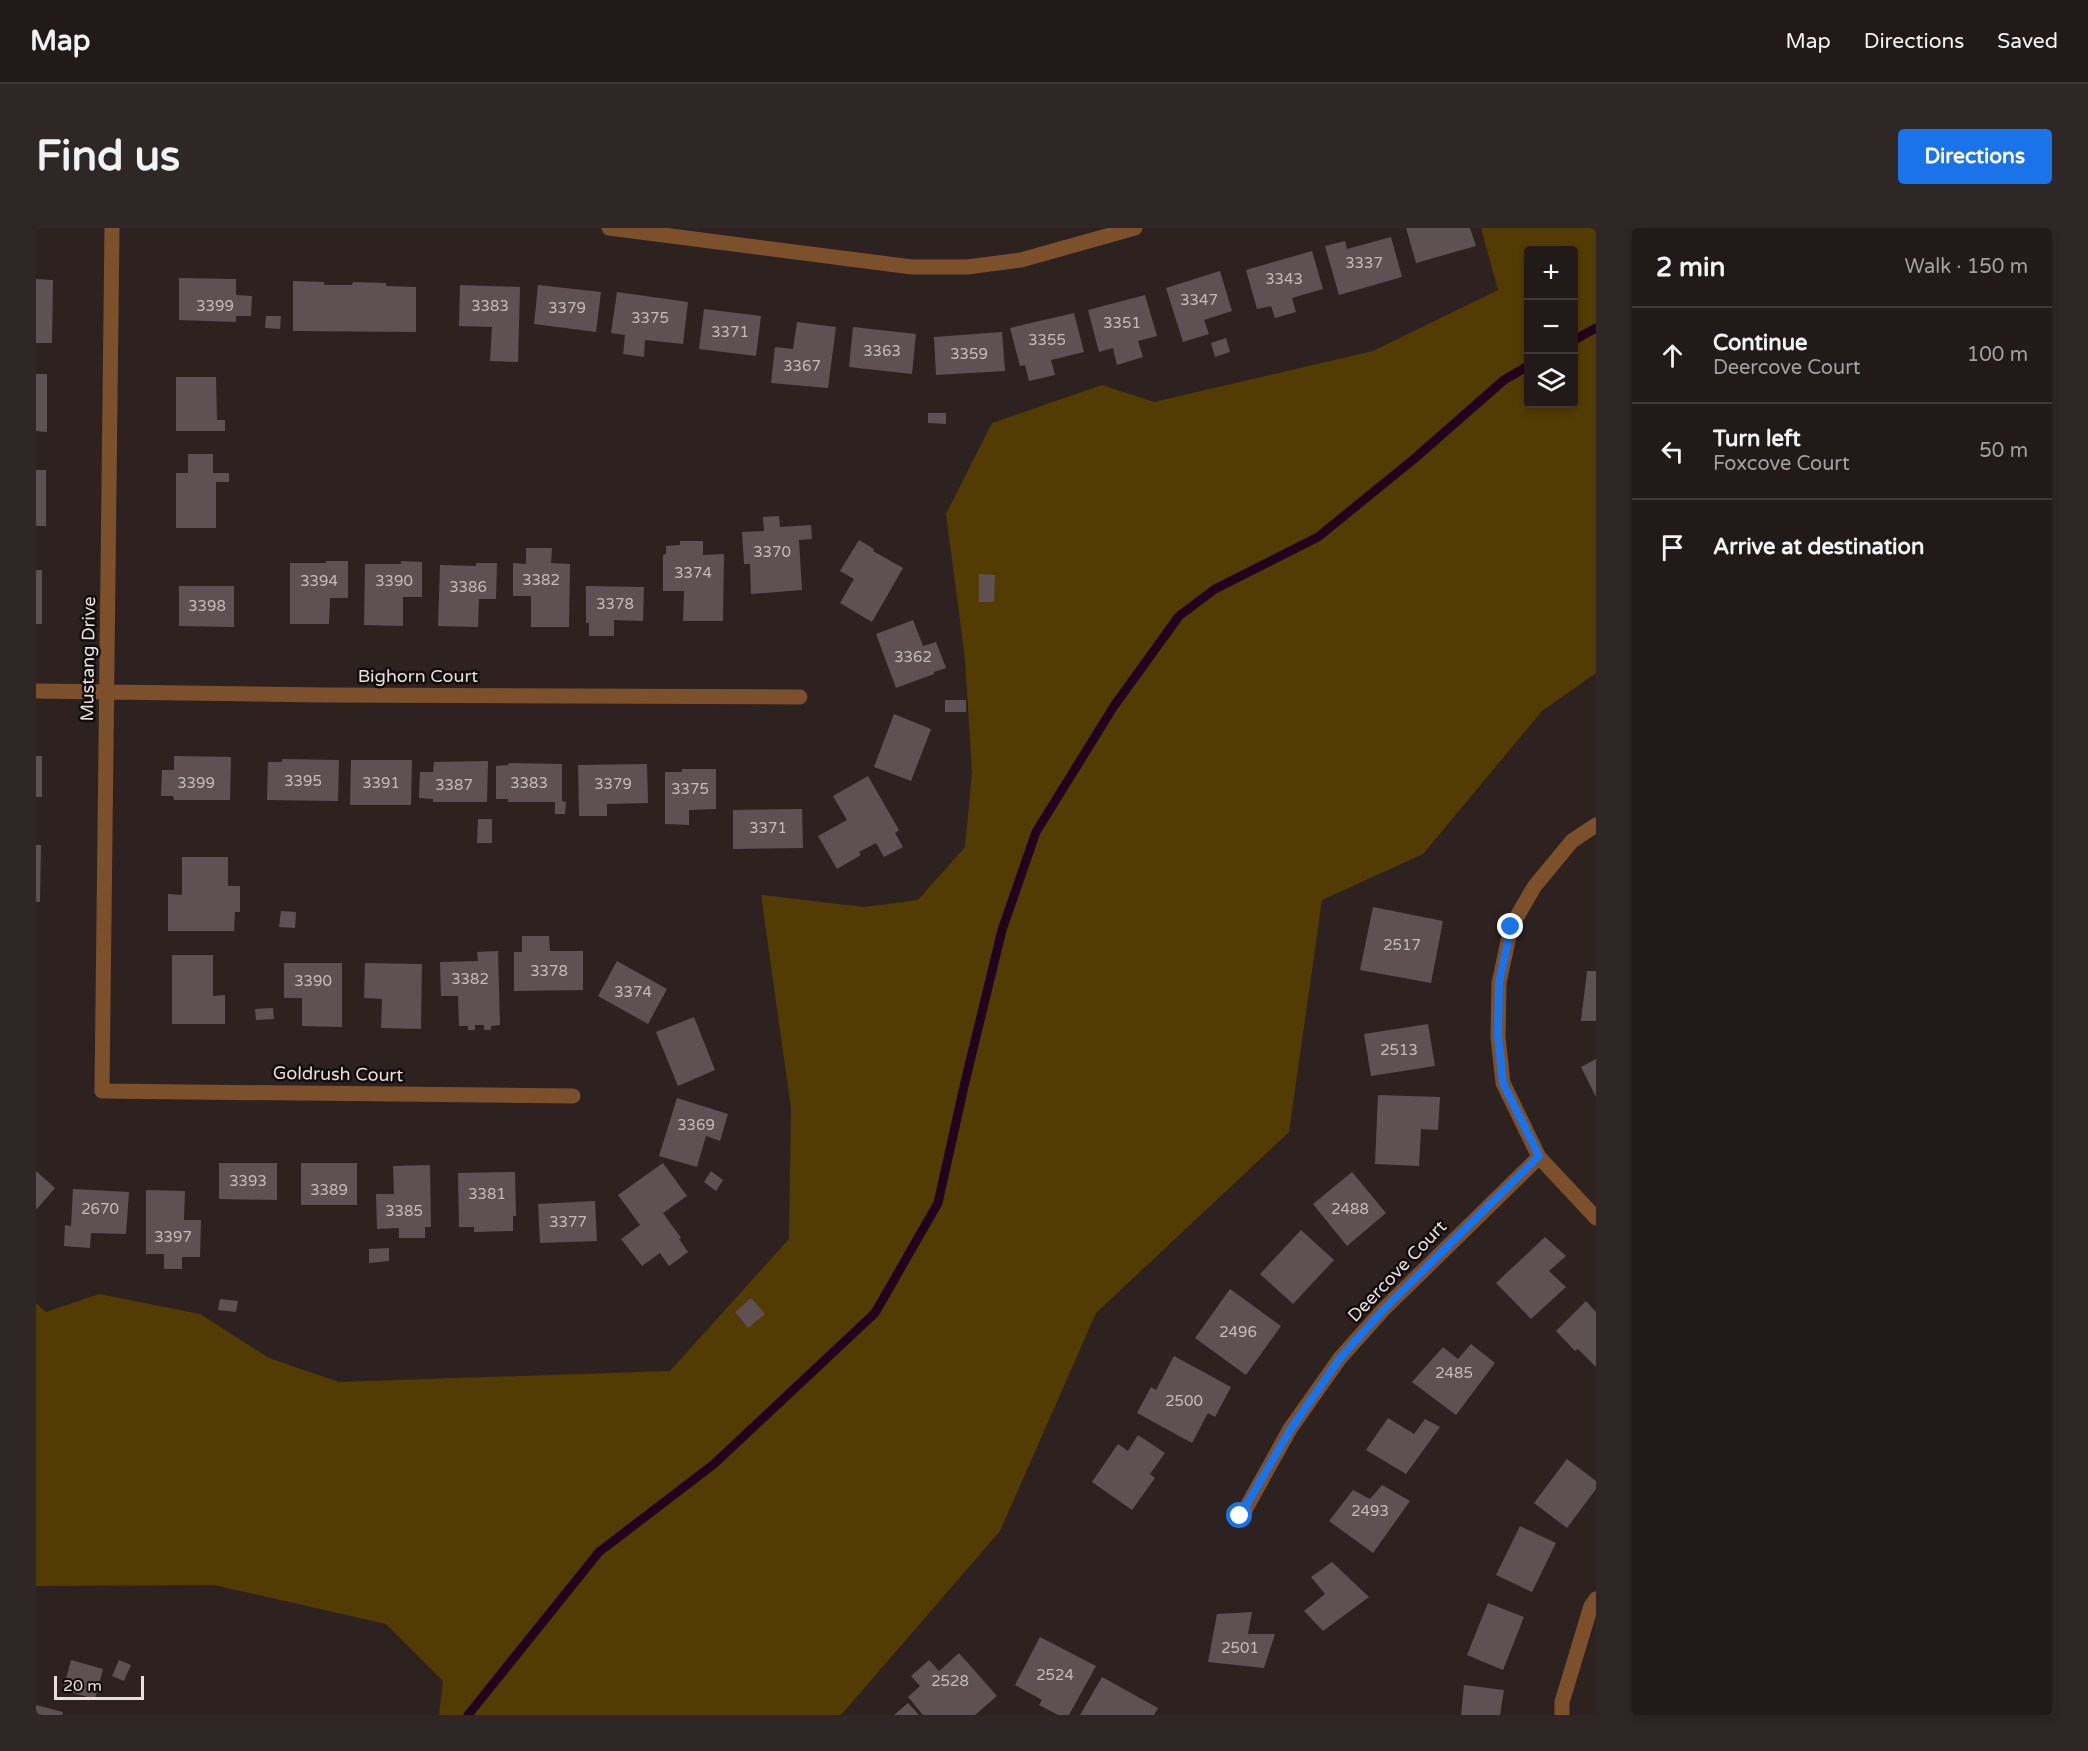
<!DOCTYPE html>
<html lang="en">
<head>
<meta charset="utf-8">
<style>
  :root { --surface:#221a18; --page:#2e2725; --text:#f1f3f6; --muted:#a2a1a2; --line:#3f3837; --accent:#1a73e8 }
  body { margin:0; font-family:"Varela Round",sans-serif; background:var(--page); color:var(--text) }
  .controls { position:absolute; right:18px; top:18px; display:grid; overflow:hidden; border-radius:6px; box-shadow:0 3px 9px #0003 }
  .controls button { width:54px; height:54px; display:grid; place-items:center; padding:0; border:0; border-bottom:2px solid var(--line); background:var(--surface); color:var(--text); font:30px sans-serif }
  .scale { position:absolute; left:18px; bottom:15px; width:90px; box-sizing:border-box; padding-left:6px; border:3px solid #e6dfdd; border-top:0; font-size:16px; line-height:21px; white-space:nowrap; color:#e6dfdd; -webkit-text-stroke:4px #120d0c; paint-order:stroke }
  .stop { position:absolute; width:18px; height:18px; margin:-14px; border:4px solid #1a73e8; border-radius:50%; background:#fff }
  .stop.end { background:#1a73e8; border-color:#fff; box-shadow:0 2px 6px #0008 }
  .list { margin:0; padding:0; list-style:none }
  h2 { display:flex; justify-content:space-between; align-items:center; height:78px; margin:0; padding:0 24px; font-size:26px }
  h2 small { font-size:20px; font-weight:400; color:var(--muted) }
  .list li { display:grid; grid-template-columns:39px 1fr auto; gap:18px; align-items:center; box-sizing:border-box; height:96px; padding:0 24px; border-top:2px solid var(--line) }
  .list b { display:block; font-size:22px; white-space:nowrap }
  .list p { margin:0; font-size:20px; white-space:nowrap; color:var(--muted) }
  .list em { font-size:20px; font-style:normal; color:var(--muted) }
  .icon { flex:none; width:33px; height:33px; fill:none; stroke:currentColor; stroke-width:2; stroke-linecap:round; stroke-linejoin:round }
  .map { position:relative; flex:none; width:1560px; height:1487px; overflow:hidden; border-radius:6px }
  header { display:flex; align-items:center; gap:36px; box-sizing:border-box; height:84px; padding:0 30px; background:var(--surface); border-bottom:2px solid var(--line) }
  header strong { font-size:28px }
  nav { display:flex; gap:33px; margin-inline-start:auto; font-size:21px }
  .intro { display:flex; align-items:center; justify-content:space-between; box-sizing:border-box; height:144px; padding:0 36px }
  h1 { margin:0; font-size:42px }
  .button { padding:15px 27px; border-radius:6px; background:var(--accent); color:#fff; font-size:21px; font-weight:700 }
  main { display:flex; gap:36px; padding:0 36px }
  aside { flex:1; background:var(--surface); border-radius:6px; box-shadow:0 3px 9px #0003 }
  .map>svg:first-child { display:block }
  .green { fill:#523c03; fill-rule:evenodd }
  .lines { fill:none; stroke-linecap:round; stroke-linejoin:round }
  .stream { stroke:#22021c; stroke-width:9 }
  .building { fill:#5e5154 }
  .minor { stroke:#7d502c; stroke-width:15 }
  .route { stroke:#1a73e8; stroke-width:8 }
  .labels { text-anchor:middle; stroke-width:5; stroke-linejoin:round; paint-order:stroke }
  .number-label { font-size:15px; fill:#c4bcbb }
  .street-label { font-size:18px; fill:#e6dfdd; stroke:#120d0c }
</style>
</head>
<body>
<header>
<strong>Map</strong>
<nav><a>Map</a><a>Directions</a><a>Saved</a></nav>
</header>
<div class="intro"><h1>Find us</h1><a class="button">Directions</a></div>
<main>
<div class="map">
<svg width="1560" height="1487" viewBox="0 0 1560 1487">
  <rect width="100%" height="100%" fill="#2d2220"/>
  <!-- green -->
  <path class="green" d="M1445 0H1560V445L1506 483 1387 626 1286 672 1253 904 1060 1085 964 1303 805 1487H403L407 1453 350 1396 178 1357 0 1358V1075L10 1084 63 1066 164 1086 233 1130 303 1154 634 1143 753 1011 755 880 725 667 828 679 882 672 929 619 936 545 929 431 910 286 956 195 1066 157 1118 174 1337 123 1462 62ZM1492 22H1538V176H1492Z"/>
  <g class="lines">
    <!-- stream -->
    <path class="stream" d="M1538 112 1560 100
      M432 1487 563 1324 678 1236 839 1085 902 975 929 854 966 702 1000 604 1078 478 1143 388 1179 361 1282 309 1378 231 1468 152 1492 138"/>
  </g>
  <!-- building -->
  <path class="building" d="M1370 0H1434L1440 18 1380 35Z
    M1355 9 1366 49 1303 67 1289 18 1309 13 1311 21Z
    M1276 23 1287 61 1256 70 1260 84 1239 90 1235 78 1221 81 1210 42Z
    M1184 43 1196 83 1168 92 1173 106 1147 114 1130 60Z
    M143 50 200 51V67L216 68 215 88H200V94L143 92Z
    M0 51 17 52 16 115H0Z
    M257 53 288 54V57H316L317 54 350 55V58L380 59V104L257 103Z
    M424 57 484 59 482 134 454 133 456 99 423 98Z
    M502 57 565 64 560 104 498 96Z
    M581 64 652 74 647 116 609 112 608 129 587 126 589 107 575 105Z
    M1109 67 1121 108 1102 113 1107 129 1081 137 1077 120 1063 124 1052 82Z
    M668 81 725 88 720 128 663 121Z
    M1038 85 1048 124 1015 132 1019 147 993 153 989 137 984 138 974 100Z
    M230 88H245L244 101 229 100Z
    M761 94 800 99 792 160 735 155 739 119 757 121Z
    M817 99 880 106 876 146 813 139Z
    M966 104 969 143 900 147 898 109Z
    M1190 110 1194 124 1179 129 1175 115Z
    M0 146H11V204L0 203Z
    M140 149H180L181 192H189V203H140Z
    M892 185H910V196L892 195Z
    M152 226H177V245H193V254H180V300H140V245H152Z
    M0 242H10V298H0Z
    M743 288 744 299 775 297 776 311 763 312 766 362 715 366 714 336H708L706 304 728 303 727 289Z
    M823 312 838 321 837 323 867 340 836 394 804 375 818 351 804 343Z
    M644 313H667V327L688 326 687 393H647L648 363H627V327L630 326V318L644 317Z
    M490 320H516L515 335 534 336 533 399H495V368H477V335L490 336Z
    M290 333H312V370H294L293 396H254V335H290Z
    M365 333 386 334V369H367V398L328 397 329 336H365Z
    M440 335H461L460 371H443L442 399 402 398 404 337 440 338Z
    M0 342H6V396H0Z
    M943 346 959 347 958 374H943Z
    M143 358H198V399L143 398Z
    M550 358 608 359 607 393 578 392V408H553V395H550Z
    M877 392 887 418 900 414 910 440 898 444V446L860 460 840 406Z
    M909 472H930V484H909Z
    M858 486 895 501 875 553 838 539Z
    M0 528H6V569H0Z
    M138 528 195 529 194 572H138L137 568H125L126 542H138Z
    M246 531 303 532 302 573 231 572 232 534H246Z
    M315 532H376L375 577H314Z
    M452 533 451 574H397V571L383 570 384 544H397L398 534Z
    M473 535 526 536V573L530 574 529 586H519V574H472V571H460V538L472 537Z
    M611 536 612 575 571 576V588H543L542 537Z
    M646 541H680V581L653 582V597L629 596V544H646Z
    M832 548 863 602 859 605 867 619 848 629 840 615 823 624 825 627 801 641 782 608 811 592 797 568Z
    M766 581 767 620 697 621V582Z
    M442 591H456V615H441Z
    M0 617H5L4 674H0Z
    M146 629H192V658H204V684H199L198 703H132V666L146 667Z
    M1337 679 1407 693 1395 755 1324 742Z
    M245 683 260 684 259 700 243 699Z
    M486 708H513L514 723H547V762L478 763V724H486Z
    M462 723 464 797 455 798V802H448V797H439V802H432V798H423L422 768H405L404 734 442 733 441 724Z
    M136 727H177V768L189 767V796H136Z
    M581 733 631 761 612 796 562 768Z
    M248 735H306V799L266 798V770H248Z
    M329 735 386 736 385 801 345 800 346 771 328 770Z
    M1551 743H1560V793H1545Z
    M237 780 238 791 220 792 219 781Z
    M658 789 679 842 642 858 620 804Z
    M1392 796 1399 838 1335 848 1328 806Z
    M1560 831V869L1545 839Z
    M1342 867 1404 869 1402 902 1385 901 1383 938 1339 936Z
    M641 870 692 886 684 913 670 908 661 939 623 928Z
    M183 935H241V972L183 971Z
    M265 935H321V977H265Z
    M627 935 651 968 627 985 645 1010 643 1011 652 1024 633 1038 624 1025 606 1038 585 1011 604 997 582 967Z
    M394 937 395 999H389V1010H363V1000L341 1001 340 966H358L357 938Z
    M0 943 19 960 0 982Z
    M675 943 687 952 680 963 668 954Z
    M479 944 480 988H477V1003L438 1004V999H423L422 945Z
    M1316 944 1350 985 1311 1018 1277 976Z
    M37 961 93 964 90 1006 55 1005 54 1020 28 1018 29 997 35 998Z
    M110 962 149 963 148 992H165L164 1029H146V1041H128V1026H110Z
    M559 973 561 1013 504 1015 502 976Z
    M1265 1002 1298 1032 1257 1076 1224 1046Z
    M1509 1009 1530 1028 1513 1043 1530 1059 1495 1091 1460 1055Z
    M353 1020V1033L333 1035V1021Z
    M1194 1061 1245 1098 1210 1147 1159 1110Z
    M715 1070 729 1086 712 1100 699 1084Z
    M184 1071 202 1073 200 1084 182 1082Z
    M1550 1073 1560 1084V1139L1542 1121 1539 1123 1520 1103Z
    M1435 1116 1459 1135 1420 1187 1376 1154 1407 1119 1422 1131Z
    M1138 1128 1195 1159 1179 1189 1172 1185 1156 1215 1101 1185 1115 1159 1120 1162Z
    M1352 1190 1378 1206 1389 1191 1404 1199 1370 1246 1330 1222Z
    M1102 1207 1129 1225 1114 1246 1119 1250 1096 1282 1056 1254 1082 1216 1092 1223Z
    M1531 1231 1560 1253V1261L1531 1300 1498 1275Z
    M1346 1257 1374 1273 1337 1325 1293 1293 1317 1262 1334 1271Z
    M1484 1298 1520 1315 1496 1364 1460 1347Z
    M1296 1334 1333 1369 1287 1403 1268 1383 1289 1366 1275 1349Z
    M1452 1375 1488 1389 1467 1442 1431 1427Z
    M1216 1384 1212 1406H1239L1228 1440 1172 1434 1181 1386Z
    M1004 1409 1060 1438 1033 1487H1022L1003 1477 1006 1472 979 1457Z
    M923 1425 961 1468 939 1487H887L872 1469 884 1458 875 1448 893 1432 903 1443Z
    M35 1432 67 1441 59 1471 27 1462Z
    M83 1432 95 1437 88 1453 76 1448Z
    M1066 1449 1122 1480 1118 1487H1044Z
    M1428 1457 1468 1462 1464 1487H1425Z
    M872 1475 883 1487H858Z
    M0 1477 27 1484 26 1487H0Z"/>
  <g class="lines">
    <!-- minor -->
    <path class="minor" d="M76 0 66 863 537 868
      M573 0 876 39H931L985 32 1099 0
      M0 463 287 467 764 469
      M1560 597 1536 613 1498 659 1475 699 1463 755 1462 809 1467 855 1503 929 1560 990
      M1205 1289 1254 1201 1304 1130 1348 1081 1503 929
      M1526 1487V1474L1555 1378 1560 1371"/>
  </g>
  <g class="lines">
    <!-- route -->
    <path class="route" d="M1204 1288 1254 1202 1304 1130 1348 1081 1503 928 1467 855 1462 808 1463 755 1475 699"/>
  </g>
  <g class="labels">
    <!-- number labels -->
    <g class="number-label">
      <text x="1328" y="40">3337</text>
      <text x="1248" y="56">3343</text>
      <text x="1163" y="77">3347</text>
      <text x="179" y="83">3399</text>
      <text x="454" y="83">3383</text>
      <text x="531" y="85">3379</text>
      <text x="614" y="95">3375</text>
      <text x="1086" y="100">3351</text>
      <text x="694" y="109">3371</text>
      <text x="1011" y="117">3355</text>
      <text x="846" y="128">3363</text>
      <text x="933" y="131">3359</text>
      <text x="766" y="143">3367</text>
      <text x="736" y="329">3370</text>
      <text x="657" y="350">3374</text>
      <text x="505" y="357">3382</text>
      <text x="283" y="358">3394</text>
      <text x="358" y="358">3390</text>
      <text x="432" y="364">3386</text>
      <text x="579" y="381">3378</text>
      <text x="171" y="383">3398</text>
      <text x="877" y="434">3362</text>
      <text x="267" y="558">3395</text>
      <text x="160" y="560">3399</text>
      <text x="345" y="560">3391</text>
      <text x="493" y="560">3383</text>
      <text x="577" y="561">3379</text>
      <text x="418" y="562">3387</text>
      <text x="654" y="566">3375</text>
      <text x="732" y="605">3371</text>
      <text x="1366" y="722">2517</text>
      <text x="513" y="748">3378</text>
      <text x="434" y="756">3382</text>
      <text x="277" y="758">3390</text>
      <text x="597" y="769">3374</text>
      <text x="1363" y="827">2513</text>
      <text x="660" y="902">3369</text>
      <text x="212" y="958">3393</text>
      <text x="293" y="967">3389</text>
      <text x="451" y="971">3381</text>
      <text x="64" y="986">2670</text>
      <text x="1314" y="986">2488</text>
      <text x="368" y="988">3385</text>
      <text x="532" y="999">3377</text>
      <text x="137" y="1014">3397</text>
      <text x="1202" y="1109">2496</text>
      <text x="1418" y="1150">2485</text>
      <text x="1148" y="1178">2500</text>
      <text x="1334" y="1288">2493</text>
      <text x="1204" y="1425">2501</text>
      <text x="1019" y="1452">2524</text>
      <text x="914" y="1458">2528</text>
    </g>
    <!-- street labels -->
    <g class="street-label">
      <text transform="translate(52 431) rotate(-89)" y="6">Mustang Drive</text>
      <text x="382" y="454">Bighorn Court</text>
      <text transform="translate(302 846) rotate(1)" y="6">Goldrush Court</text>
      <text transform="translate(1361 1043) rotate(-46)" y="6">Deercove Court</text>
    </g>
  </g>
</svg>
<div class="controls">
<button>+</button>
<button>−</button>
<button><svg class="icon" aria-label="layers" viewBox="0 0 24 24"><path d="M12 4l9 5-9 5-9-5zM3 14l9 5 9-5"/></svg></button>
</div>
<div class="scale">20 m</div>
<div class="stop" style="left:1204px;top:1288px"></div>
<div class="stop end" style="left:1475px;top:699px"></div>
</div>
<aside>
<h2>2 min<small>Walk · 150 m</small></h2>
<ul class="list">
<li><svg class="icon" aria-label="ahead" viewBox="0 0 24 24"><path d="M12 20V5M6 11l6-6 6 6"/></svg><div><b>Continue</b><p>Deercove Court</p></div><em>100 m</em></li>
<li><svg class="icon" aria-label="left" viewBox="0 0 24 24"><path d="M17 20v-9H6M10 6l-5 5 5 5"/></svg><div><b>Turn left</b><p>Foxcove Court</p></div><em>50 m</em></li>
<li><svg class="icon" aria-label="arrive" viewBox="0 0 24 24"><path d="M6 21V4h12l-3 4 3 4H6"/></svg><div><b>Arrive at destination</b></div></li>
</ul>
</aside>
</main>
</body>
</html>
